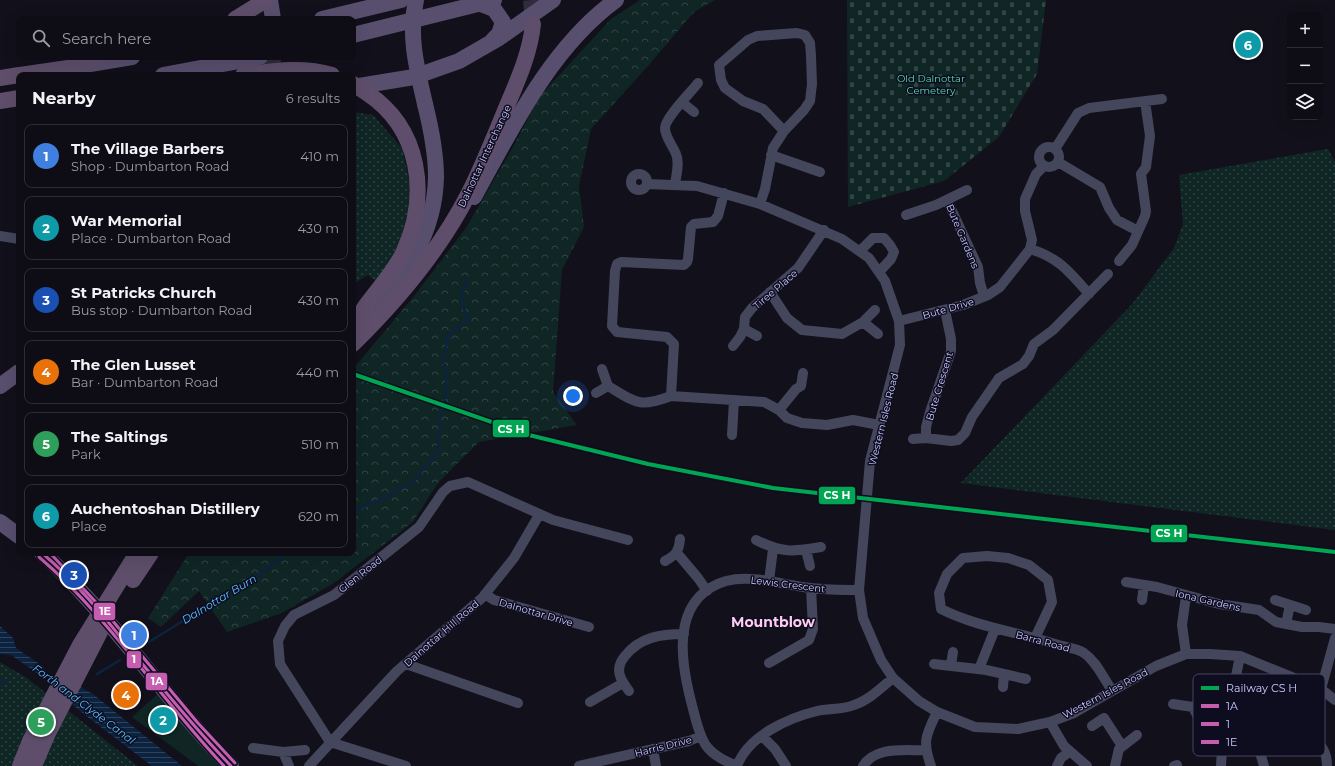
<!DOCTYPE html>
<html lang="en">
<head>
<meta charset="utf-8">
<style>
  :root { --surface:#0e0c14; --page:#17151d; --text:#f1f3f6; --muted:#9b9ba0; --line:#2e2c34; --accent:#7c3aed }
  body { margin:0; font-family:Montserrat,sans-serif; background:var(--page); color:var(--text) }
  .controls { position:absolute; right:12px; top:12px; display:grid; overflow:hidden; border-radius:8px; box-shadow:0 4px 16px #0002 }
  .controls button { width:36px; height:36px; display:grid; place-items:center; padding:0; border:0; border-bottom:1px solid var(--line); background:var(--surface); color:var(--text); font:20px sans-serif }
  .you { position:absolute; left:573px; top:396px; width:14px; height:14px; margin:-10px; border:3px solid #fff; border-radius:50%; background:#1a73e8; box-shadow:0 0 0 6px #1a73e833 }
  .badge { display:grid; place-items:center; width:26px; height:26px; border-radius:50%; background:var(--accent); color:#fff; font-size:13px; font-weight:700 }
  .pin { position:absolute; translate:-50% -50%; border:2px solid #fff; box-shadow:0 1px 4px #0006 }
  .list { margin:0; padding:0; list-style:none }
  h2 { display:flex; justify-content:space-between; align-items:center; height:52px; margin:0; padding:0 16px; font-size:17px }
  h2 small { font-size:13px; font-weight:400; color:var(--muted) }
  .list li { display:grid; grid-template-columns:26px 1fr auto; gap:12px; align-items:center; box-sizing:border-box; height:64px; margin:0 8px 8px; padding:0 8px; border:1px solid var(--line); border-radius:8px }
  .list b { display:block; font-size:15px; white-space:nowrap }
  .list p { margin:0; font-size:13px; white-space:nowrap; color:var(--muted) }
  .list em { font-size:13px; font-style:normal; color:var(--muted) }
  .icon { flex:none; width:22px; height:22px; fill:none; stroke:currentColor; stroke-width:2; stroke-linecap:round; stroke-linejoin:round }
  .map { position:relative; flex:none; width:1335px; height:766px; overflow:hidden }
  .search { position:absolute; background:var(--surface); box-shadow:0 4px 16px #0002; left:16px; top:16px; width:340px; height:44px; display:flex; align-items:center; gap:10px; box-sizing:border-box; padding:0 14px; border-radius:8px; color:var(--muted); font-size:15px }
  .panel { position:absolute; background:var(--surface); box-shadow:0 4px 16px #0002; left:16px; top:72px; width:340px; height:484px; border-radius:8px }
  .map>svg:first-child { display:block }
  .green { fill:#0f2625 }
  .forest { fill:url(#forest-crowns) }
  .cemetery { fill:url(#cemetery-stones) }
  .park { fill:url(#park-dots) }
  .water { fill:url(#water-rules) }
  .pier { fill:#12101b }
  .lines { fill:none; stroke-linecap:round; stroke-linejoin:round }
  .stream { stroke:#0c2340; stroke-width:2.5 }
  .primary-tunnel { stroke:#2e2c3d; stroke-width:16; stroke-dasharray:16 8; stroke-linecap:butt }
  .trunk-tunnel { stroke:#2e2c3d; stroke-width:16; stroke-dasharray:16 8; stroke-linecap:butt }
  .minor { stroke:#44465c; stroke-width:10 }
  .primary { stroke:#584f6e; stroke-width:16 }
  .trunk { stroke:#5e4e6b; stroke-width:16 }
  .primary-bridge { stroke:#584f6e; stroke-width:16 }
  .trunk-bridge { stroke:#5e4e6b; stroke-width:16 }
  .bus-1-casing { stroke:#0e0c1f; stroke-width:6 }
  .bus-2-casing { stroke:#0e0c1f; stroke-width:6 }
  .bus-3-casing { stroke:#0e0c1f; stroke-width:6 }
  .bus-1 { stroke:#c55eb0; stroke-width:3 }
  .bus-2 { stroke:#c55eb0; stroke-width:3 }
  .bus-3 { stroke:#c55eb0; stroke-width:3 }
  .rail-1-casing { stroke:#0e0c1f; stroke-width:7 }
  .rail-1 { stroke:#00a651; stroke-width:4 }
  .labels { text-anchor:middle; stroke-width:3; stroke-linejoin:round; paint-order:stroke }
  .park-label { font-size:10px; fill:#55dfb1; stroke:#0e0c1f }
  .street-label { font-size:10px; fill:#cbcaff; stroke:#0e0c1f }
  .water-label { font-size:11px; font-style:italic; fill:#58c0ff; stroke:#0e0c1f }
  .district-label { font-size:14px; font-weight:bold; fill:#ffccf1; stroke:#0e0c1f }
  .key { fill:#0e0c1f; stroke:#474562; stroke-width:1 }
  .key-label { font-size:11px; fill:#cbcaff }
  .line-badge { stroke:#0e0c1f; stroke-width:1.5 }
  .badge-label { font-size:11px; text-anchor:middle; font-weight:bold; fill:#fff }
</style>
</head>
<body>
<div class="map">
<svg width="1335" height="766" viewBox="0 0 1335 766">
  <defs>
    <pattern id="forest-crowns" width="20" height="18" patternUnits="userSpaceOnUse"><rect width="20" height="18" fill="#0f2625"/><path d="M2 6a3 3 0 1 1 6 0M12 15a3 3 0 1 1 6 0" fill="none" stroke="#314446"/></pattern>
    <pattern id="cemetery-stones" width="16" height="16" patternUnits="userSpaceOnUse"><rect width="16" height="16" fill="#0f2625"/><path d="M2 7V4a2 2 0 0 1 4 0v3zM10 15v-3a2 2 0 0 1 4 0v3z" fill="#314446"/></pattern>
    <pattern id="park-dots" width="8" height="8" patternUnits="userSpaceOnUse"><rect width="8" height="8" fill="#0f2625"/><path d="M2 2h.1M6 6h.1" fill="none" stroke="#314446" stroke-width="1.8" stroke-linecap="round"/></pattern>
    <pattern id="water-rules" width="6" height="5" patternUnits="userSpaceOnUse"><rect width="6" height="5" fill="#0c2340"/><path d="M0 2.5h6" fill="none" stroke="#2e425d"/></pattern>
  </defs>
  <rect width="100%" height="100%" fill="#12101b"/>
  <!-- green -->
  <path class="green" d="M159 693 221 766H198L132 717Z"/>
  <!-- forest -->
  <path class="forest" d="M640 0H715L694 12 648 66 591 129 579 186 584 227 562 270 553 392 577 425 479 442 438 483 413 522 334 583 282 613 227 632 199 591 161 627 148 618 189 553H353V369L414 296 466 228 513 147 539 97 611 19Z"/>
  <!-- cemetery -->
  <path class="cemetery" d="M847 0H1046L1037 74 999 137 944 181 848 207Z"/>
  <!-- park -->
  <path class="park" d="M353 112 373 115 402 148 412 193 400 242 378 283 368 275 353 284Z
    M1328 149 1335 162V530L961 483 1133 303 1174 248 1183 224 1179 175Z
    M0 662 27 678 138 766H0Z"/>
  <!-- water -->
  <path class="water" d="M0 626 13 638 16 648 54 674 59 675 93 694 182 766H152L85 715 54 689 50 682 11 655 0 654Z"/>
  <!-- pier -->
  <path class="pier" d="M45 666 55 673 60 674 53 691 49 683 39 676Z"/>
  <g class="lines">
    <!-- stream -->
    <path class="stream" d="M353 511 382 499 413 482 438 451 440 416 447 390 446 373 443 362 449 333 468 321 461 299 467 278
      M149 642 215 601 251 581 287 553
      M97 674 120 660
      M0 683 6 681"/>
    <!-- primary-tunnel -->
    <path class="primary-tunnel" d="M272 75 273 57"/>
    <!-- trunk-tunnel -->
    <path class="trunk-tunnel" d="M531 0 533 24"/>
    <!-- minor -->
    <path class="minor" d="M683 103 694 112
      M1039 157a10 10 0 1 1 20 0a10 10 0 1 1-20 0Z
      M1055 149 1078 113 1089 108 1162 99
      M771 155 820 172
      M1058 162 1100 187 1109 208 1117 220 1138 231
      M631 182a8 8 0 1 1 16 0a8 8 0 1 1-16 0Z
      M647 184 697 186 760 204 842 239 869 258 885 281 899 321 900 345 870 461 859 590 863 618 881 660 893 678 919 701 937 712 975 727 1018 729 1050 722 1074 713 1156 666 1186 654H1210L1240 656 1321 689 1335 700
      M675 185C676 175 680 163 676 154 673 146 665 137 665 128 665 118 691 92 698 83
      M724 193 718 216 713 222 694 224 691 227 688 259 687 262 684 265 621 262 617 264 615 271 612 326 617 332 667 337 674 344 671 396 764 402 779 410 787 418 802 423 827 425 853 420 879 425
      M947 200 978 267 980 283 984 296
      M760 204 765 189 773 148 784 131 804 110 810 101 812 84 811 56 810 43 805 35 797 33 757 36 748 40 719 65 721 80 725 88 743 101 763 109 784 131
      M906 215 936 205 967 190
      M0 236 19 239
      M1030 249C1058 257 1070 272 1089 294
      M860 251 873 238H884L890 245 894 252 891 259 879 272
      M1119 261 1132 245 1145 216 1146 211 1141 174 1146 167 1150 136 1145 101
      M770 292 787 318 802 330 842 334 863 322 875 310
      M899 321 963 305 988 295 1000 287 1030 249 1032 240 1025 211V199L1036 174 1044 166
      M863 322 878 334
      M744 329 757 336
      M733 346 740 337 744 329 745 317 752 308 798 268 824 230
      M608 386C636 403 639 408 671 396
      M596 393 608 386 602 369
      M779 410 796 389 801 386 803 373
      M732 435 734 400
      M926 438V427L930 412 951 351V339L945 310
      M913 439 926 438 951 441 958 440 965 433 972 417 999 378 1023 364 1029 356 1034 344 1053 330 1108 274
      M756 540C782 553 792 552 821 547
      M806 550 810 566
      M677 553 698 578 707 591
      M665 561C676 555 679 551 680 539
      M769 581 773 549
      M1126 582 1157 587 1219 604 1259 610 1276 622 1302 627H1319L1335 629
      M485 594 494 600 589 627
      M1186 596 1182 625 1186 654
      M1142 600 1144 585
      M1275 600 1306 610
      M1286 624 1290 605
      M1035 638 1052 602 1048 580 1029 565 1008 558 987 556 963 558 947 574 939 593 941 609C977 627 1017 632 1055 644 1064 647 1076 648 1084 653 1097 662 1103 678 1112 690
      M1240 656 1235 681 1243 708 1253 728 1264 766
      M769 663 809 640 813 629 811 588
      M406 664 518 703
      M934 664 986 670 1026 679
      M951 665 953 652
      M979 669 995 629
      M1003 687 1004 674
      M1321 689 1335 638
      M629 691C620 679 614 669 625 656 640 637 661 634 684 634
      M590 702 623 683
      M1173 704 1193 707 1209 699 1239 693
      M1193 707 1205 731
      M1050 722 1064 746 1087 766
      M1092 726 1104 718 1122 746
      M1253 728C1276 726 1312 727 1324 751 1326 755 1327 761 1327 766
      M762 736 775 749 786 766
      M330 742 280 664 278 641 285 626 294 615 334 595 419 527 443 492 450 486 468 482 553 520 628 540
      M330 742 406 766
      M253 748 283 752 305 750
      M653 749 656 766
      M283 752 289 766
      M309 766 397 671 482 598 514 558 539 515
      M579 766 689 741 701 736
      M737 766C725 761 712 755 705 744 699 734 696 721 693 709 683 672 670 613 710 588 740 569 779 585 811 588 827 590 843 590 859 590
      M737 766C748 736 788 718 817 711 829 708 842 710 854 705 869 700 881 688 893 678
      M863 766C876 746 904 751 925 750
      M931 766C922 741 926 735 937 712
      M1057 766 1061 758 1069 752
      M1115 766 1119 749 1137 735
      M1174 766 1177 765
      M1221 766 1222 749"/>
    <!-- primary -->
    <path class="primary" d="M270 0 273 19
      M481 4 494 9 503 22 499 34 493 40
      M322 19 401 0
      M353 35 494 0
      M84 65 132 57
      M163 75 260 57
      M353 87 414 77 459 61 499 38 553 0
      M474 197C512 128 551 47 616 0
      M360 317C404 286 435 231 436 177 436 152 431 128 425 104
      M0 386 19 372
      M0 522 19 536
      M42 553C58 566 71 581 85 596 136 651 178 713 231 766"/>
    <!-- trunk -->
    <path class="trunk" d="M235 19 266 0
      M20 75 75 67 99 57
      M243 75C273 71 302 66 332 75
      M0 78 19 75
      M0 101 19 98
      M353 323C359 317 362 311 367 304 380 286 395 271 404 251 429 195 421 129 367 93
      M353 344C398 300 440 250 469 193 482 167 493 140 504 113 516 84 530 55 533 24"/>
    <!-- primary-bridge -->
    <path class="primary-bridge" d="M416 0C408 36 417 69 425 104"/>
    <!-- trunk-bridge -->
    <path class="trunk-bridge" d="M353 84 367 93
      M133 580 151 553
      M20 766 30 741 80 645 137 553
      M34 766 48 733 100 632"/>
    <!-- bus-1 casing -->
    <g class="bus-1-casing">
      <path id="bus-1" d="M42 553C75 581 103 615 130 649 163 689 195 729 231 766"/>
    </g>
    <!-- bus-2 casing -->
    <g class="bus-2-casing">
      <path id="bus-2" d="M39 557C108 616 161 700 224 766"/>
    </g>
    <!-- bus-3 casing -->
    <g class="bus-3-casing">
      <path id="bus-3" d="M50 553 107 614 197 722 235 763"/>
    </g>
    <!-- bus-1 -->
    <use href="#bus-1" class="bus-1"/>
    <!-- bus-2 -->
    <use href="#bus-2" class="bus-2"/>
    <!-- bus-3 -->
    <use href="#bus-3" class="bus-3"/>
    <!-- rail-1 casing -->
    <g class="rail-1-casing">
      <path id="rail-1" d="M353 374 529 435 648 464 773 488 1335 552"/>
    </g>
    <!-- rail-1 -->
    <use href="#rail-1" class="rail-1"/>
  </g>
  <g class="labels">
    <!-- park labels -->
    <g class="park-label">
      <text x="931" y="82">Old Dalnottar<tspan x="931" dy="12">Cemetery</tspan></text>
    </g>
    <!-- street labels -->
    <g class="street-label">
      <text transform="translate(484 156) rotate(-65)" y="4">Dalnottar Interchange</text>
      <text transform="translate(963 236) rotate(67)" y="4">Bute Gardens</text>
      <text transform="translate(775 289) rotate(-41)" y="4">Tiree Place</text>
      <text transform="translate(948 308) rotate(-16)" y="4">Bute Drive</text>
      <text transform="translate(939 386) rotate(-73)" y="4">Bute Crescent</text>
      <text transform="translate(883 419) rotate(-76)" y="4">Western Isles Road</text>
      <text transform="translate(360 574) rotate(-38)" y="4">Glen Road</text>
      <text transform="translate(788 584) rotate(7)" y="4">Lewis Crescent</text>
      <text transform="translate(1208 600) rotate(13)" y="4">Iona Gardens</text>
      <text transform="translate(536 612) rotate(16)" y="4">Dalnottar Drive</text>
      <text transform="translate(441 633) rotate(-41)" y="4">Dalnottar Hill Road</text>
      <text transform="translate(1043 641) rotate(15)" y="4">Barra Road</text>
      <text transform="translate(1105 693) rotate(-28)" y="4">Western Isles Road</text>
      <text transform="translate(663 746) rotate(-14)" y="4">Harris Drive</text>
    </g>
    <!-- water labels -->
    <g class="water-label">
      <text transform="translate(219 599) rotate(-31)" y="4">Dalnottar Burn</text>
      <text transform="translate(84 704) rotate(37)" y="4">Forth and Clyde Canal</text>
    </g>
    <!-- district labels -->
    <g class="district-label">
      <text x="773" y="627">Mountblow</text>
    </g>
  </g>
  <!-- legend -->
  <rect x="1193" y="674" width="132" height="82" rx="6" class="key"/>
  <rect x="1201" y="686" width="18" height="4" fill="#00a651"/>
  <rect x="1201" y="704" width="18" height="4" fill="#c55eb0"/>
  <rect x="1201" y="722" width="18" height="4" fill="#c55eb0"/>
  <rect x="1201" y="740" width="18" height="4" fill="#c55eb0"/>
  <g class="key-label">
    <text x="1226" y="692">Railway CS H</text>
    <text x="1226" y="710">1A</text>
    <text x="1226" y="728">1</text>
    <text x="1226" y="746">1E</text>
  </g>
  <g class="line-badge">
    <rect x="492" y="419" width="38" height="19" rx="4" fill="#00a651"/>
    <rect x="818" y="486" width="38" height="19" rx="4" fill="#00a651"/>
    <rect x="1150" y="524" width="38" height="19" rx="4" fill="#00a651"/>
    <rect x="93" y="602" width="23" height="19" rx="4" fill="#c55eb0"/>
    <rect x="126" y="650" width="16" height="19" rx="4" fill="#c55eb0"/>
    <rect x="145" y="672" width="23" height="19" rx="4" fill="#c55eb0"/>
  </g>
  <g class="badge-label">
    <text x="511" y="433">CS H</text>
    <text x="837" y="499">CS H</text>
    <text x="1169" y="537">CS H</text>
    <text x="105" y="615">1E</text>
    <text x="134" y="663">1</text>
    <text x="157" y="685">1A</text>
  </g>
</svg>
<div class="controls">
<button>+</button>
<button>−</button>
<button><svg class="icon" aria-label="layers" viewBox="0 0 24 24"><path d="M12 4l9 5-9 5-9-5zM3 14l9 5 9-5"/></svg></button>
</div>
<div class="you"></div>
<div class="pin badge" style="left:134px;top:635px;background:#3f7fe0">1</div>
<div class="pin badge" style="left:163px;top:720px;background:#0f9aa8">2</div>
<div class="pin badge" style="left:74px;top:575px;background:#1a4fb4">3</div>
<div class="pin badge" style="left:126px;top:695px;background:#e8710a">4</div>
<div class="pin badge" style="left:41px;top:722px;background:#2e9e5b">5</div>
<div class="pin badge" style="left:1248px;top:45px;background:#0f9aa8">6</div>
<div class="search"><svg class="icon" aria-label="search" viewBox="0 0 24 24"><circle cx="10" cy="10" r="6"/><path d="M15 15l6 6"/></svg>Search here</div>
<section class="panel">
<h2>Nearby<small>6 results</small></h2>
<ul class="list">
<li><span class="badge" style="background:#3f7fe0">1</span><div><b>The Village Barbers</b><p>Shop · Dumbarton Road</p></div><em>410 m</em></li>
<li><span class="badge" style="background:#0f9aa8">2</span><div><b>War Memorial</b><p>Place · Dumbarton Road</p></div><em>430 m</em></li>
<li><span class="badge" style="background:#1a4fb4">3</span><div><b>St Patricks Church</b><p>Bus stop · Dumbarton Road</p></div><em>430 m</em></li>
<li><span class="badge" style="background:#e8710a">4</span><div><b>The Glen Lusset</b><p>Bar · Dumbarton Road</p></div><em>440 m</em></li>
<li><span class="badge" style="background:#2e9e5b">5</span><div><b>The Saltings</b><p>Park</p></div><em>510 m</em></li>
<li><span class="badge" style="background:#0f9aa8">6</span><div><b>Auchentoshan Distillery</b><p>Place</p></div><em>620 m</em></li>
</ul>
</section>
</div>
</body>
</html>
